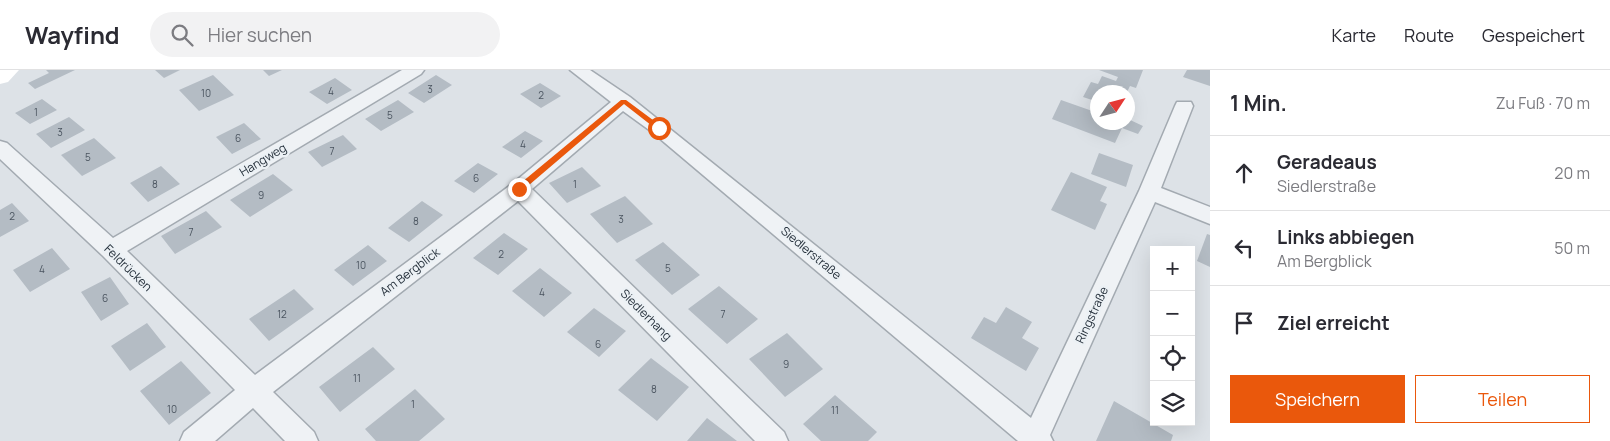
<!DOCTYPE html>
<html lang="de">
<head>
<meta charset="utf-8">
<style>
  :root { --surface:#fff; --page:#f2f2f3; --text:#2b2b33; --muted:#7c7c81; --line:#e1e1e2; --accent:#ea580c }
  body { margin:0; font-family:Manrope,sans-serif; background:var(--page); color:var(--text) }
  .controls { position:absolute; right:15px; bottom:15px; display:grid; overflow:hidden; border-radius:0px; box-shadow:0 5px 20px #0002 }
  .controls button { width:45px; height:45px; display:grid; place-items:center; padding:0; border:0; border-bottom:1px solid var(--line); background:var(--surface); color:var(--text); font:25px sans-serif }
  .compass { position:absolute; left:1090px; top:15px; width:45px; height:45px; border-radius:50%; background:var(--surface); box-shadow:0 5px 20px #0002; rotate:54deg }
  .stop { position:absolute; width:15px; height:15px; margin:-11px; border:4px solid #ea580c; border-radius:50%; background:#fff }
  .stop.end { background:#ea580c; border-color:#fff; box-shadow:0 1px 5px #0008 }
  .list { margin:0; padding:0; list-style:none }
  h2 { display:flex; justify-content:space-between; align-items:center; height:65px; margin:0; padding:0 20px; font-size:21px }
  h2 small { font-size:16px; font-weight:400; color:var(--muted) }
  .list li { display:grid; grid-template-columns:32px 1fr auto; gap:15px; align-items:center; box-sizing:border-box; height:75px; padding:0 20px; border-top:1px solid var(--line) }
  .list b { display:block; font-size:19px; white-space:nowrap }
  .list p { margin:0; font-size:16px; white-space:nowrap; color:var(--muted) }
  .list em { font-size:16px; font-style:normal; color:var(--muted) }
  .actions { display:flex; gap:10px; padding:15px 20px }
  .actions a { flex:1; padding:11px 0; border:1px solid var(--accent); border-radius:0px; text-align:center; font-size:18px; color:var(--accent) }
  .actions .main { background:var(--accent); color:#fff }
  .icon { flex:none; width:28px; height:28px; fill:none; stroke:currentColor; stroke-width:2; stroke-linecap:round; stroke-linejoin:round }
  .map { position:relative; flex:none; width:1210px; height:371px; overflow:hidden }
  header { display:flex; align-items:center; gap:30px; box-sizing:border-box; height:70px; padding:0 25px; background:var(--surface); border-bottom:1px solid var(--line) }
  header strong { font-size:24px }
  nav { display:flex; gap:28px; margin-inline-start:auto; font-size:18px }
  .search { width:350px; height:45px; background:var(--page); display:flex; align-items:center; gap:12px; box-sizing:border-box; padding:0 18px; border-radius:28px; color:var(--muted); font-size:19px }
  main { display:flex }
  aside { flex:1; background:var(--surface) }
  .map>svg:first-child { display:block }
  .building { fill:#b4bcc4 }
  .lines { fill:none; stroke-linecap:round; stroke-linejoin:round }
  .street-casing { stroke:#a3aab1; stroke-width:3 }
  .street { fill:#eff2f5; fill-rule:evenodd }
  .secondary { fill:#fff; fill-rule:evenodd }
  .route { fill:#ea580c }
  .labels { text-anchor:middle; stroke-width:5; stroke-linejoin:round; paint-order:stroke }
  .number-label { font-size:10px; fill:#4a545f }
  .street-label { font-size:12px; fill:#27323d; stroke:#ecf1f5 }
</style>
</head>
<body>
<header>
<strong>Wayfind</strong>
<div class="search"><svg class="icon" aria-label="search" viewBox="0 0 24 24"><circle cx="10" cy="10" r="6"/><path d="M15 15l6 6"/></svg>Hier suchen</div>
<nav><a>Karte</a><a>Route</a><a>Gespeichert</a></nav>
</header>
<main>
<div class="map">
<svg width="1210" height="371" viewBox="0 0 1210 371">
  <rect width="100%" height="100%" fill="#dde2e7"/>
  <!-- building -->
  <path class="building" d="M46 0H75L35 19 28 13 49 3Z
    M155 0H180L164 8Z
    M263 0H282L269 6Z
    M1099 0H1143L1136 18 1130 16 1127 22H1098V32L1083 27 1091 12 1098 14 1102 6 1116 11 1118 7Z
    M1187 0H1210V16L1183 7Z
    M213 5 234 25 199 41 179 20Z
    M436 5 452 15 424 33 408 23Z
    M335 8 352 20 327 34 309 22Z
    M540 13 561 26 541 38 520 24Z
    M42 29 57 40 30 54 15 43Z
    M398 30 414 42 381 61 365 49Z
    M1061 30 1098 43V52H1128V49L1143 56 1138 64 1122 58 1115 73 1052 49Z
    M69 47 85 60 51 78 36 64Z
    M244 53 261 69 232 84 216 67Z
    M525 61 543 71 521 88 502 77Z
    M343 65 357 79 322 97 308 82Z
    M94 68 116 88 82 106 61 85Z
    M1099 83 1133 95 1126 117 1091 104Z
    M478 93 498 104 474 123 454 111Z
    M161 96 180 114 148 132 130 113Z
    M582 97 601 116 567 133 549 113Z
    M1071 102 1107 117 1100 131 1107 134 1095 160 1051 140Z
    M273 104 293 120 250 147 230 130Z
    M625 126 653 154 617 173 590 144Z
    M422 131 443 145 409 172 388 158Z
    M12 133 29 151 0 167V140Z
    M206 141 222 157 175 184 161 166Z
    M504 163 528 179 498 205 473 188Z
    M1207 164 1210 165V197L1197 191Z
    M663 172 700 205 672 225 635 190Z
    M368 175 387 191 353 216 334 200Z
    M52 178 70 199 30 222 13 200Z
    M540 198 572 223 544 247 512 221Z
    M110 207 129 234 101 251 81 222Z
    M719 216 758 249 727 274 688 239Z
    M294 219 314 239 269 271 249 249Z
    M1006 237 1032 252 1022 268 1039 278 1026 301 971 268 984 247 996 253Z
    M594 238 626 261 599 287 567 262Z
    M147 253 166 277 130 301 111 276Z
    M787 263 823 299 785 327 749 289Z
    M373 277 395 299 340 342 319 317Z
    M651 288 689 317 657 351 618 320Z
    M181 291 211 323 169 355 140 321Z
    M415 319 445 349 419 371H376L365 359Z
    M835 325 877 362 868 371H821L803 354Z
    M1114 331 1173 365 1171 371H1096Z
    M707 348 737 371H687Z"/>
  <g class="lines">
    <!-- street casing -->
    <g class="street-casing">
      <path id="street" d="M402 0H424L421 4 127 181 255 305 512 114 611 32 570 0H590L630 27 1031 348 1139 121 1175 36 1177 32H1191L1193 36 1161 118 1210 137V154L1155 132 1050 365 1053 371H1018L652 62 623 41 532 119 784 362 788 371H755L518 131 273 322 314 362 318 371H285L253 338 215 371H180L184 362 235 320 103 186 0 89V71L7 73 113 168Z"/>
    </g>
    <!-- street -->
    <use href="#street" class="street"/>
    <!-- secondary -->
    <path class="secondary" d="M0 0H19L8 12 0 14Z"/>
  </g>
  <!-- route -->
  <path class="route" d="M621 30H626L661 56V59H656L624 34 522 121H516V117Z"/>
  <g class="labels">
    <!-- number labels -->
    <g class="number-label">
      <text x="430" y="23">3</text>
      <text x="331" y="25">4</text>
      <text x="206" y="27">10</text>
      <text x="541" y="29">2</text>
      <text x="36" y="46">1</text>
      <text x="390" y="49">5</text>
      <text x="60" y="66">3</text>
      <text x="238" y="72">6</text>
      <text x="523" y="78">4</text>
      <text x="332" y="85">7</text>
      <text x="88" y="91">5</text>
      <text x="476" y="112">6</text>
      <text x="155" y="118">8</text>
      <text x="575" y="118">1</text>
      <text x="261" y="129">9</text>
      <text x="12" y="150">2</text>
      <text x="621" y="153">3</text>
      <text x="416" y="155">8</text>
      <text x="191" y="166">7</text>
      <text x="501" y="188">2</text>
      <text x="361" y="199">10</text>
      <text x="668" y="202">5</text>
      <text x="42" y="203">4</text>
      <text x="542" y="226">4</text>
      <text x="105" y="232">6</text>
      <text x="282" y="248">12</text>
      <text x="723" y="248">7</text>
      <text x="598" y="278">6</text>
      <text x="786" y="298">9</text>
      <text x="357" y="312">11</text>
      <text x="654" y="323">8</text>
      <text x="413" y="338">1</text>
      <text x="172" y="343">10</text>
      <text x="835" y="344">11</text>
    </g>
    <!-- street labels -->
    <g class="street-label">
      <text transform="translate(263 90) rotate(-31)" y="4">Hangweg</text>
      <text transform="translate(811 183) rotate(40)" y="4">Siedlerstraße</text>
      <text transform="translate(128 198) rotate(44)" y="4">Feldrücken</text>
      <text transform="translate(410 202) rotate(-37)" y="4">Am Bergblick</text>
      <text transform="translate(646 245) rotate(45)" y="4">Siedlerhang</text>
      <text transform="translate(1092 245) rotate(-65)" y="4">Ringstraße</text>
    </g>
  </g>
</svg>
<div class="controls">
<button>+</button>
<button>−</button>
<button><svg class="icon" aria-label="locate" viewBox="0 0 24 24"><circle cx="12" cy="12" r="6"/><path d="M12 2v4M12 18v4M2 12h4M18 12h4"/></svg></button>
<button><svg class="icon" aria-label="layers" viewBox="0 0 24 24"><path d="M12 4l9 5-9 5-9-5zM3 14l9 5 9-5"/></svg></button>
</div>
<svg class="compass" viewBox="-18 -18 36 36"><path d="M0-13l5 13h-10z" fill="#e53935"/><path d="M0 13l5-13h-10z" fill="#7c7c81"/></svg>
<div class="stop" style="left:659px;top:58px"></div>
<div class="stop end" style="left:519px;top:119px"></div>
</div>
<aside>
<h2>1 Min.<small>Zu Fuß · 70 m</small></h2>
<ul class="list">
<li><svg class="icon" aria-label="ahead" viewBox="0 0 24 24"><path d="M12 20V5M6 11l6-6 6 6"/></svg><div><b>Geradeaus</b><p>Siedlerstraße</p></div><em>20 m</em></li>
<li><svg class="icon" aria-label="left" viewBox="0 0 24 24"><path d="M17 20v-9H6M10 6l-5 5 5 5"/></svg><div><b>Links abbiegen</b><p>Am Bergblick</p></div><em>50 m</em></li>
<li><svg class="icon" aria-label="arrive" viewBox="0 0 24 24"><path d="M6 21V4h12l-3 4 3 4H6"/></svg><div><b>Ziel erreicht</b></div></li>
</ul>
<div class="actions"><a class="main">Speichern</a><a>Teilen</a></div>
</aside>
</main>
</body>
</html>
